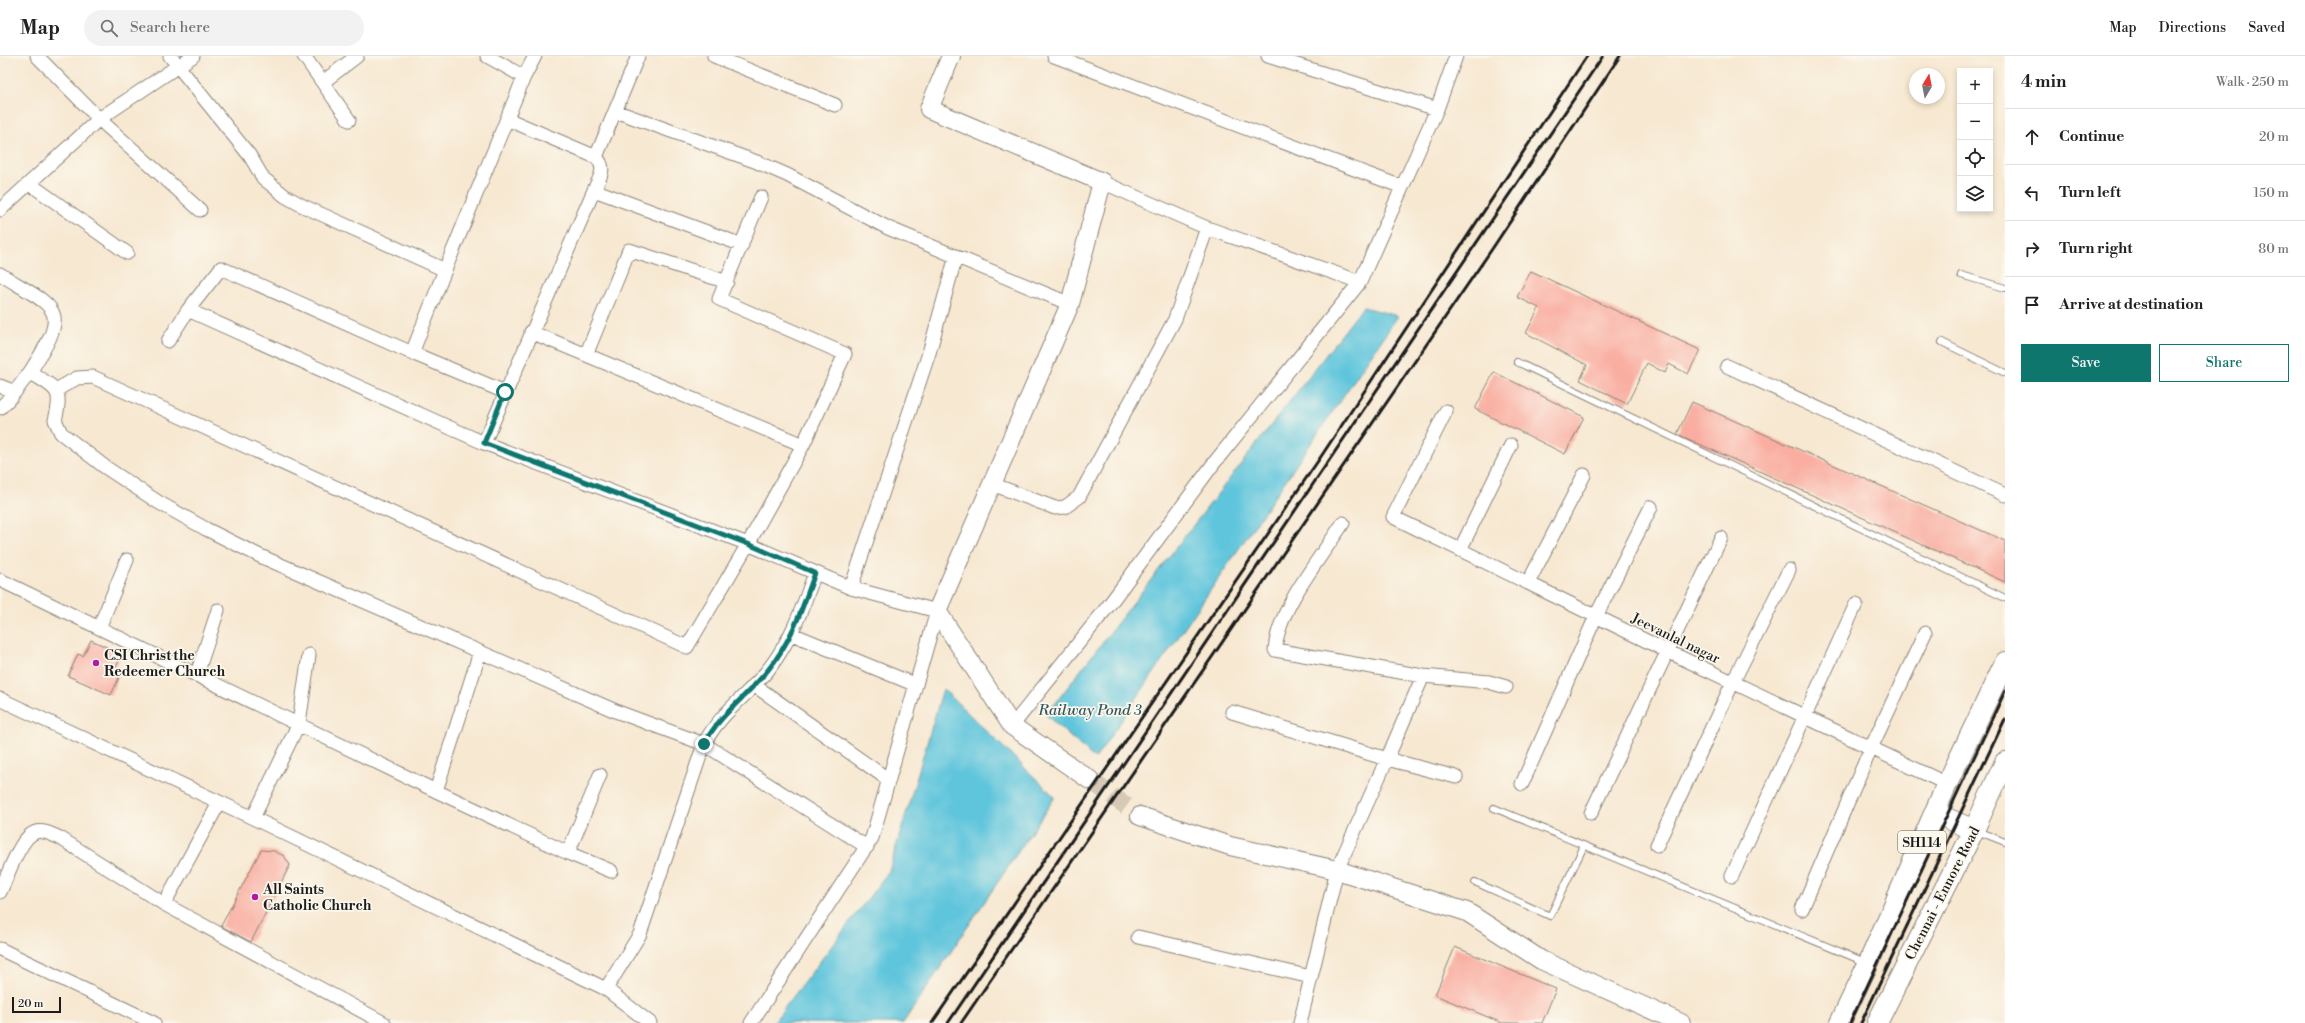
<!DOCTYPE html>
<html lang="en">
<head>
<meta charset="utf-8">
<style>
  :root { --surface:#fff; --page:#f2f2f2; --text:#222; --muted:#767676; --line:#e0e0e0; --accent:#0f766e }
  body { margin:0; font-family:"Libre Bodoni",serif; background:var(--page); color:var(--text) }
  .controls { position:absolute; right:12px; top:12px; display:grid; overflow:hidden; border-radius:0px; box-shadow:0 2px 6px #0003 }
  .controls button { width:36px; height:36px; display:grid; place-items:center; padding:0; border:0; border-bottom:1px solid var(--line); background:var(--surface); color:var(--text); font:20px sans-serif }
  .compass { position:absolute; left:1909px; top:12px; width:36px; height:36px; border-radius:50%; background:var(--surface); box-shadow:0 2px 6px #0003; rotate:10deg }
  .scale { position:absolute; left:12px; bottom:10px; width:49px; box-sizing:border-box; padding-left:4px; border:2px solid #1c1c1c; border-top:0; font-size:11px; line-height:14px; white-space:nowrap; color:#1c1c1c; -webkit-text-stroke:3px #fbf7ec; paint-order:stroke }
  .stop { position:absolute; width:12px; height:12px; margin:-9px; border:3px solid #0f766e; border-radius:50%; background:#fff }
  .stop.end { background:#0f766e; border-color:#fff; box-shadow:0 1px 4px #0008 }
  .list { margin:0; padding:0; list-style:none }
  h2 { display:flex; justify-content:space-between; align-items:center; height:52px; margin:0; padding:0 16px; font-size:17px }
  h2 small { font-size:13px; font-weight:400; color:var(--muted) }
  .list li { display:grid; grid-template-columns:26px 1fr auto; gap:12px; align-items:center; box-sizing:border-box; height:56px; padding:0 16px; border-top:1px solid var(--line) }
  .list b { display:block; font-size:15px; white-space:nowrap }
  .list em { font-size:13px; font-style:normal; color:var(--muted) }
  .actions { display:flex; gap:8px; padding:12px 16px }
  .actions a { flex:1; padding:9px 0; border:1px solid var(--accent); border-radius:0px; text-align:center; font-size:14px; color:var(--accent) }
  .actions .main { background:var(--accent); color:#fff }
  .icon { flex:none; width:22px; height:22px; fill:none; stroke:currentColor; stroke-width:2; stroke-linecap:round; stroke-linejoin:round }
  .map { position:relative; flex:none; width:2005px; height:967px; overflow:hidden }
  header { display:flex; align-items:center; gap:24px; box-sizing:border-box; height:56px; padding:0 20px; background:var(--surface); border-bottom:1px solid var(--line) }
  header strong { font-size:19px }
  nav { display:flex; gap:22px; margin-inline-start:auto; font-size:14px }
  .search { width:280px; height:36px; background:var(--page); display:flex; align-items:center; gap:10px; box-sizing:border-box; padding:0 14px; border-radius:22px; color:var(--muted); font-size:15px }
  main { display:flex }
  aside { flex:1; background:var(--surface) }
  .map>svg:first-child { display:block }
  .water { fill:#5ec5dc; stroke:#3d707c }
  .building { fill:#f9aea1 }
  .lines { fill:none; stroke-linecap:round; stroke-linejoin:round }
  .secondary-tunnel { stroke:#d6c9b6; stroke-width:18; stroke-dasharray:18 9; stroke-linecap:butt }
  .lane-casing { stroke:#8a8276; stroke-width:8 }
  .street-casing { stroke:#8a8276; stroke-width:15 }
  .secondary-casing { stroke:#8a8276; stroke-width:20 }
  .primary-casing { stroke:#8a8276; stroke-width:22 }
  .lane { stroke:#fff; stroke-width:6 }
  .street { stroke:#fff; stroke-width:13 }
  .secondary { stroke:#fff; stroke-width:18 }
  .primary { stroke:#fff; stroke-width:20 }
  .rail { stroke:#1c1c1c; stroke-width:3 }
  .route { stroke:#0f766e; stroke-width:5 }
  .poi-dot { fill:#b5179e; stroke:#fbf7ec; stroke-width:1.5 }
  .labels { text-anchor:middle; stroke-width:3.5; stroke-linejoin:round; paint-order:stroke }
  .shield { fill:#fbf7ec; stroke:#5f5e5a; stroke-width:1 }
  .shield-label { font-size:13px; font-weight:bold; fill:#1c1c1c }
  .street-label { font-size:14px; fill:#1c1c1c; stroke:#fbf7ec }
  .poi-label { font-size:14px; font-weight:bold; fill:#1c1c1c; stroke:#fbf7ec; text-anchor:start }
  .water-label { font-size:15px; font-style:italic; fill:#33575f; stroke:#fbf7ec }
</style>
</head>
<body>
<header>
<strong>Map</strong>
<div class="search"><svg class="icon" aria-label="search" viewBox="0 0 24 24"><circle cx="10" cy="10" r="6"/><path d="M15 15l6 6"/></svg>Search here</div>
<nav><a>Map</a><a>Directions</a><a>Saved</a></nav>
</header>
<main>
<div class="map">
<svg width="2005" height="967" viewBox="0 0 2005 967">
  <rect width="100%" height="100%" fill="#fbf7ec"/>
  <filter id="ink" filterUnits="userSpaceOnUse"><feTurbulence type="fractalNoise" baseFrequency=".025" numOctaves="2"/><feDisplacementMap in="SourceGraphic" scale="8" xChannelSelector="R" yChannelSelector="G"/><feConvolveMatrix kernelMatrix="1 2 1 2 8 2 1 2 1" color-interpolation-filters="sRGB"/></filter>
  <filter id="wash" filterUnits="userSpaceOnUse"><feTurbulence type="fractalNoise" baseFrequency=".012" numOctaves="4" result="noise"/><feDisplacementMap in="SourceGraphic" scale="16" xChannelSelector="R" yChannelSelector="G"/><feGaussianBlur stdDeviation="0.9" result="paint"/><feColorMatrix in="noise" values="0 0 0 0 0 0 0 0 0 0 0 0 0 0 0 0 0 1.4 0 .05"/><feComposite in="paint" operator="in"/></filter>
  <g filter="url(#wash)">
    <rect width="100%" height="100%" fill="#f7e8d1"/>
    <!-- water -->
    <path class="water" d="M1363 251 1398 260 1095 703 1046 659Z
      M943 633 1055 741 903 967H773L889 815Z"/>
    <g id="blocks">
      <!-- building -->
      <path class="building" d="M1531 215 1700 294 1688 318 1669 308 1665 317 1647 307 1627 348 1580 324 1587 309 1526 277 1539 252 1517 241Z
        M1494 316 1584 361 1565 398 1475 353Z
        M1692 346 2005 485V526L1677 378Z
        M91 584 122 598 115 614 121 617 111 639 68 620 78 598 83 600Z
        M261 794 274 795 284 800 290 809 251 886 221 870Z
        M1455 891 1556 933 1542 967H1502L1435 939Z"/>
    </g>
  </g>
  <g filter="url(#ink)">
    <use href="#blocks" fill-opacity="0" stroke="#8a8276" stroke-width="1"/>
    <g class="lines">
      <!-- secondary-tunnel -->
      <path class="secondary-tunnel" d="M1090 724 1140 760"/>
      <!-- lane casing -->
      <g class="lane-casing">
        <path id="lane" d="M1961 219 2005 232
          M1942 286 2005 317
          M1517 306 2005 542
          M1494 752 1865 906
          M1977 775 2005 786
          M1475 826 1550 860 1584 790"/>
      </g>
      <!-- street casing -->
      <g class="street-casing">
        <path id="street" d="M37 0 99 63 200 154
          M170 0 250 100 263 122 285 140 303 150 445 214 524 21
          M304 0 349 64
          M487 0 524 21 535 0
          M714 0 835 49
          M1054 0 1402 131
          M1268 0 1437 53
          M323 26 357 0
          M615 55 757 106 787 119 888 172 1070 248
          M507 63 596 101C607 112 600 121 594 134L742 189
          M596 101 638 0
          M1102 126 1207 172 1360 226
          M30 128 127 197
          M0 154 99 63 193 0
          M0 218C58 254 72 251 30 316 55 333 64 331 55 364L61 377 105 411 158 446 206 473 260 500 618 656 704 688 867 791
          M188 254 484 387 748 488 851 532 937 555 872 782 751 967
          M531 276 803 389
          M168 285 188 254 221 212 412 297 445 214
          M412 297 505 336
          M586 299 629 194 727 226
          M1727 310 2005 439
          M0 330 15 336
          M56 334 77 322 93 321 687 591 748 488 803 389 845 298 719 243 761 141
          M0 352 11 341 30 316
          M1446 355 1393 461 1667 595 1947 728
          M484 387 594 134
          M992 428 1055 452 1065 451 1079 441 1175 263 1207 172
          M1343 467C1320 503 1278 552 1275 594L1423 620 1489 626 1506 631
          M1460 494 1511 389
          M0 524 436 735 568 797 611 815
          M1528 527 1584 419
          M851 532 929 297 956 200
          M99 572 127 504
          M792 578 916 629
          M197 618 218 554
          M1423 620 1387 703 1456 721
          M754 629 889 724
          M0 643 253 762 606 933 650 967
          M1232 656 1387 703 1337 814 1300 967
          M1012 670 1109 549 1214 407 1360 226 1437 53 1456 0
          M1522 728 1596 560 1651 451
          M436 735 480 596
          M1591 757 1721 482
          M253 762 299 667 309 599
          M1657 789 1733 626 1789 514
          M568 797 600 719
          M1732 820 1856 548
          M0 836C7 822 20 780 36 776 44 774 53 779 60 782L164 848 384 967
          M164 848 219 747
          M1802 853 1871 692 1925 577
          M1138 881 1311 921
          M0 893 154 967
          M606 933 640 878 704 688C720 657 747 640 768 614 792 583 802 553 815 517"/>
      </g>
      <!-- secondary casing -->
      <g class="secondary-casing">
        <path id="secondary" d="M951 0 929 53 1102 126 1070 248 937 555 1012 670 1090 724
          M1140 760 1230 790 1337 814 1467 856 1541 904 1681 967"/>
      </g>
      <!-- primary casing -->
      <g class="primary-casing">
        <path id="primary" d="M1935 757 1974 774
          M1840 967 1868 908 1947 728 2005 606
          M1877 967 1974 774 2005 706"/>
      </g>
      <!-- lane -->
      <use href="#lane" class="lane"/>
      <!-- street -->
      <use href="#street" class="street"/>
      <!-- secondary -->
      <use href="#secondary" class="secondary"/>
      <!-- primary -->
      <use href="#primary" class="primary"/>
      <!-- rail -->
      <path class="rail" d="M932 967 1320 402 1587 0
        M948 967 1603 0
        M961 967 1492 193 1620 0
        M1850 967 2005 635
        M1861 967 2005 663"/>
    </g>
  </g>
  <g class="lines" filter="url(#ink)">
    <!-- route -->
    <path class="route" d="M505 336 484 387 748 488 815 517C802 553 792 584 768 614 747 640 720 658 704 688"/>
  </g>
  <!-- markers -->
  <g class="poi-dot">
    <circle cx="96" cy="607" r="4"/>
    <circle cx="255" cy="841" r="4"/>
  </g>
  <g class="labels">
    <!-- shield labels -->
    <rect class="shield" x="1898" y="775" width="48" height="22" rx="3"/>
    <g class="shield-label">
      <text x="1922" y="791">SH114</text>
    </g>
    <!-- street labels -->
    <g class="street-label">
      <text transform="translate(1676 582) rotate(26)" y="5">Jeevanlal nagar</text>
      <text transform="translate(1942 837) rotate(-63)" y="5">Chennai - Ennore Road</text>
    </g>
    <!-- poi labels -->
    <g class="poi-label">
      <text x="104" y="604">CSI Christ the<tspan x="104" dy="16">Redeemer Church</tspan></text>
      <text x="263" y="838">All Saints<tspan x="263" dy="16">Catholic Church</tspan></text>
    </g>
    <!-- water labels -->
    <g class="water-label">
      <text x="1090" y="659">Railway Pond 3</text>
    </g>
  </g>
</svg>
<div class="controls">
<button>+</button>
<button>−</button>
<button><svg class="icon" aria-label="locate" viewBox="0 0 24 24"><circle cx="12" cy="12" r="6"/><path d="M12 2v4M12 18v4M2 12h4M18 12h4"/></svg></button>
<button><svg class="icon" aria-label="layers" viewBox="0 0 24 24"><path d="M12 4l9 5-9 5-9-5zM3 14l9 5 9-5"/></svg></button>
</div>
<svg class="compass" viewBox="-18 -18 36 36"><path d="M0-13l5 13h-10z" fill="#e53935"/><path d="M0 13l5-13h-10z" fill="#767676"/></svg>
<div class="scale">20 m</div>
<div class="stop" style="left:505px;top:336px"></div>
<div class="stop end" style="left:704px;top:688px"></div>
</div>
<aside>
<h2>4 min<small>Walk · 250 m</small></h2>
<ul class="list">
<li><svg class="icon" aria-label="ahead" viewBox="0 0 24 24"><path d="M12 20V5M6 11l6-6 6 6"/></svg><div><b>Continue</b></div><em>20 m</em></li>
<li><svg class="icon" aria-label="left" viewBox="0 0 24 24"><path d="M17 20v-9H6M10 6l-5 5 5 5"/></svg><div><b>Turn left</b></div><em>150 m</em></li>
<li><svg class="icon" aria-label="right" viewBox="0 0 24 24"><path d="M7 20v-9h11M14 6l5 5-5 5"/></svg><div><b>Turn right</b></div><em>80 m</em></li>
<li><svg class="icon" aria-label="arrive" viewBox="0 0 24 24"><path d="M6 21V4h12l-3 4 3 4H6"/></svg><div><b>Arrive at destination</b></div></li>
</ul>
<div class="actions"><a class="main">Save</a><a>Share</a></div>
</aside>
</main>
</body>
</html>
